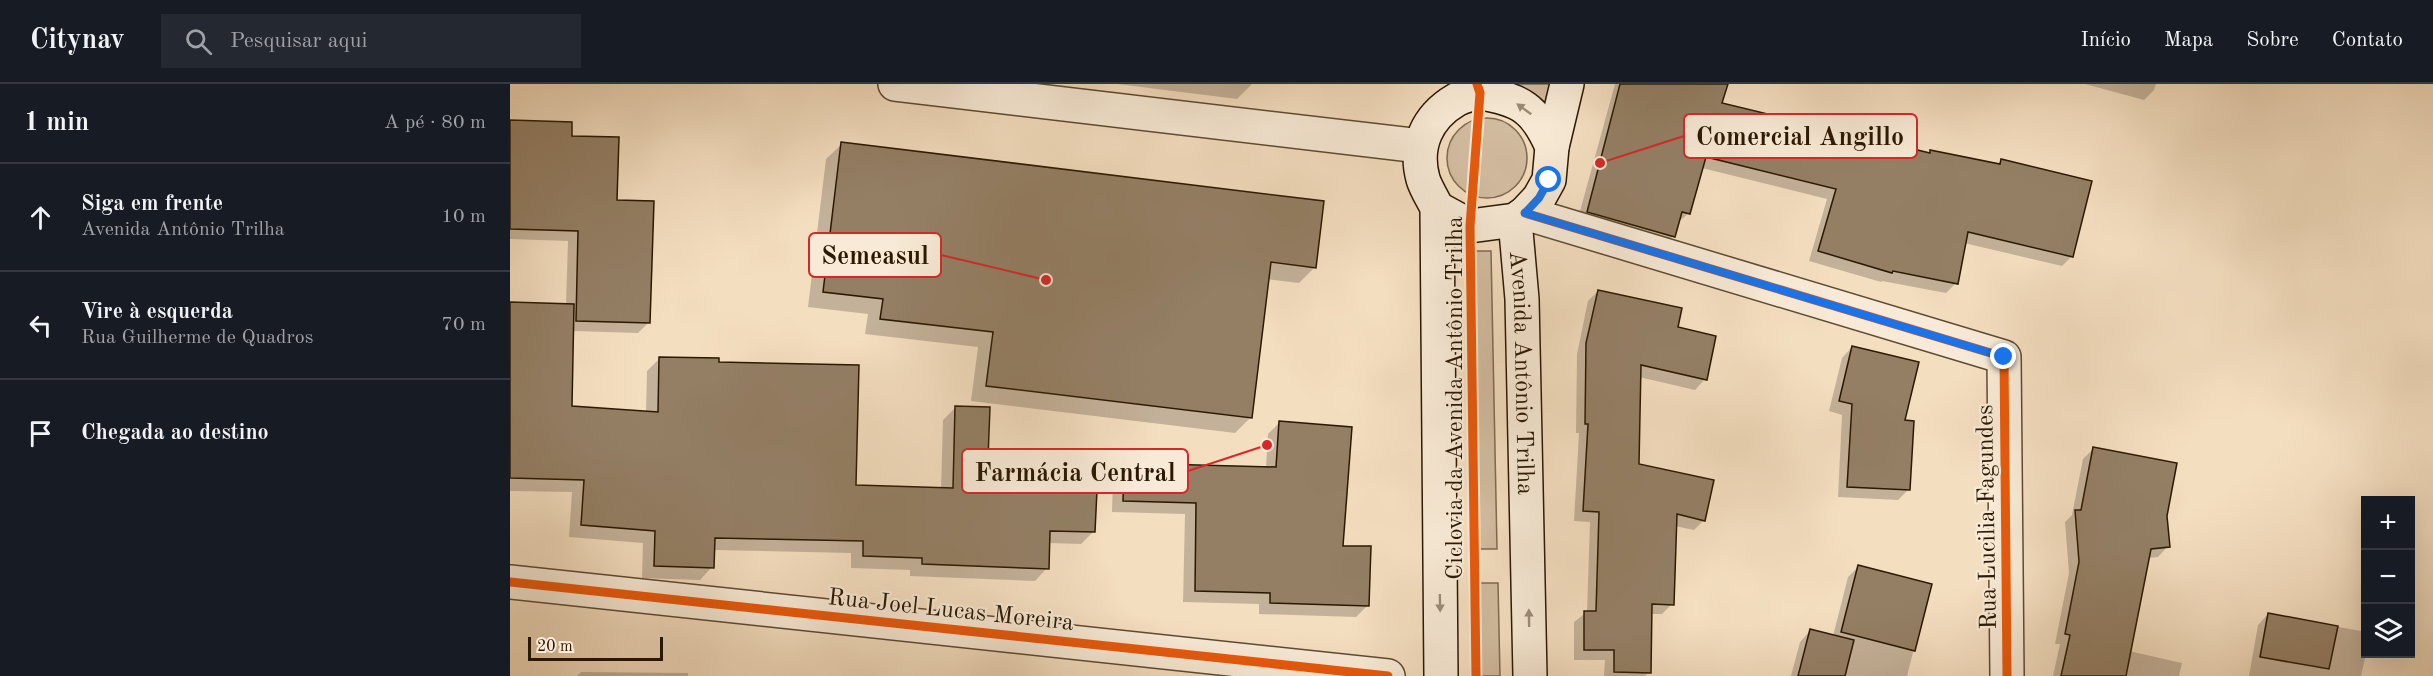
<!DOCTYPE html>
<html lang="pt">
<head>
<meta charset="utf-8">
<style>
  :root { --surface:#171b24; --page:#242831; --text:#f1f3f6; --muted:#9ea1a6; --line:#363941 }
  body { margin:0; font-family:"Old Standard TT",serif; background:var(--page); color:var(--text) }
  .controls { position:absolute; right:18px; bottom:18px; display:grid; overflow:hidden; border-radius:0px; box-shadow:0 6px 24px #0002 }
  .controls button { width:54px; height:54px; display:grid; place-items:center; padding:0; border:0; border-bottom:2px solid var(--line); background:var(--surface); color:var(--text); font:30px sans-serif }
  .scale { position:absolute; left:18px; bottom:15px; width:135px; box-sizing:border-box; padding-left:6px; border:3px solid #2b1802; border-top:0; font-size:16px; line-height:21px; white-space:nowrap; color:#2b1802; -webkit-text-stroke:4px #f8ead6; paint-order:stroke }
  .stop { position:absolute; width:18px; height:18px; margin:-14px; border:4px solid #1a73e8; border-radius:50%; background:#fff }
  .stop.end { background:#1a73e8; border-color:#fff; box-shadow:0 2px 6px #0008 }
  .list { margin:0; padding:0; list-style:none }
  h2 { display:flex; justify-content:space-between; align-items:center; height:78px; margin:0; padding:0 24px; font-size:26px }
  h2 small { font-size:20px; font-weight:400; color:var(--muted) }
  .list li { display:grid; grid-template-columns:39px 1fr auto; gap:18px; align-items:center; box-sizing:border-box; height:108px; padding:0 24px; border-top:2px solid var(--line) }
  .list b { display:block; font-size:22px; white-space:nowrap }
  .list p { margin:0; font-size:20px; white-space:nowrap; color:var(--muted) }
  .list em { font-size:20px; font-style:normal; color:var(--muted) }
  .icon { flex:none; width:33px; height:33px; fill:none; stroke:currentColor; stroke-width:2; stroke-linecap:round; stroke-linejoin:round }
  .map { position:relative; flex:none; width:1923px; height:592px; overflow:hidden }
  header { display:flex; align-items:center; gap:36px; box-sizing:border-box; height:84px; padding:0 30px; background:var(--surface); border-bottom:2px solid var(--line) }
  header strong { font-size:28px }
  nav { display:flex; gap:33px; margin-inline-start:auto; font-size:21px }
  .search { width:420px; height:54px; background:var(--page); display:flex; align-items:center; gap:15px; box-sizing:border-box; padding:0 21px; border-radius:0px; color:var(--muted); font-size:22px }
  main { display:flex }
  aside { flex:1; background:var(--surface) }
  .map>svg:first-child { display:block }
  .green { fill:#d2bca0; stroke:#7e6a51; stroke-width:1.5 }
  .shadow { fill:#0003 }
  .building { fill:#947f65; stroke:#2b1802; stroke-width:1.5 }
  .lines { fill:none; stroke-linecap:round; stroke-linejoin:round }
  .street-casing { stroke:#5d4a32; stroke-width:36 }
  .secondary-casing { stroke:#2b1802; stroke-width:36 }
  .street { stroke:#f8ead6; stroke-width:33 }
  .secondary { stroke:#f8ead6; stroke-width:33 }
  .cycleway-casing { stroke:#f8ead6; stroke-width:13 }
  .cycleway { stroke:#e8590c; stroke-width:9 }
  .oneway { fill:#9c8c77 }
  .route { stroke:#1a73e8; stroke-width:8 }
  .labels { text-anchor:middle; stroke-width:4.5; stroke-linejoin:round; paint-order:stroke }
  .street-label { font-size:24px; fill:#2b1802; stroke:#f8ead6 }
  .leader { fill:none; stroke:#d62828; stroke-width:2 }
  .callout-dot { fill:#d62828; stroke:#f8ead6; stroke-width:2 }
  .callout { fill:#f8ead6; stroke:#d62828; stroke-width:2 }
  .callout-label { font-size:26px; text-anchor:middle; font-weight:bold; fill:#2b1802 }
</style>
</head>
<body>
<header>
<strong>Citynav</strong>
<div class="search"><svg class="icon" aria-label="search" viewBox="0 0 24 24"><circle cx="10" cy="10" r="6"/><path d="M15 15l6 6"/></svg>Pesquisar aqui</div>
<nav><a>Início</a><a>Mapa</a><a>Sobre</a><a>Contato</a></nav>
</header>
<main>
<aside>
<h2>1 min<small>A pé · 80 m</small></h2>
<ul class="list">
<li><svg class="icon" aria-label="ahead" viewBox="0 0 24 24"><path d="M12 20V5M6 11l6-6 6 6"/></svg><div><b>Siga em frente</b><p>Avenida Antônio Trilha</p></div><em>10 m</em></li>
<li><svg class="icon" aria-label="left" viewBox="0 0 24 24"><path d="M17 20v-9H6M10 6l-5 5 5 5"/></svg><div><b>Vire à esquerda</b><p>Rua Guilherme de Quadros</p></div><em>70 m</em></li>
<li><svg class="icon" aria-label="arrive" viewBox="0 0 24 24"><path d="M6 21V4h12l-3 4 3 4H6"/></svg><div><b>Chegada ao destino</b></div></li>
</ul>
</aside>
<div class="map">
<svg width="1923" height="592" viewBox="0 0 1923 592">
  <rect width="100%" height="100%" fill="#f4dec0"/>
  <filter id="stains"><feTurbulence type="fractalNoise" baseFrequency=".00333" numOctaves="4"/><feColorMatrix values="0 0 0 0 .2 0 0 0 0 .09 0 0 0 0 .02 0 0 0 .5 -.17"/></filter>
  <radialGradient id="worn" r=".72"><stop offset=".6" stop-color="#630" stop-opacity="0"/><stop offset="1" stop-color="#630" stop-opacity=".3"/></radialGradient>
  <!-- green -->
  <path class="green" d="M1006 0H1045L1041 22Z
    M937 74a40 40 0 1 1 80 0a40 40 0 1 1-80 0Z
    M963 167H981L987 465H969Z
    M969 499H988L990 592H971Z"/>
  <!-- shadow -->
  <path class="shadow" d="M607 0H742L727 15Z
    M1105 0H1216L1211 20 1418 71 1487 81 1492 76 1562 172 1552 182 1454 159 1446 199 1436 209 1372 197 1371 198 1299 177 1317 115 1192 84 1179 129 1167 139 1163 152 1153 163 1067 138Z
    M1575 0H1646L1644 6 1634 16Z
    M0 38 60 54 106 117 139 238 128 249 62 247 60 323 136 329 137 287 150 274 207 280 344 403 431 405 433 336 445 324 477 377 539 407 584 447 571 460 538 459 537 484 525 497 400 492V486L341 484V469L203 466 202 483 190 496 132 494 133 459 59 453 62 408 0 407V219L56 221 58 157 0 155Z
    M332 60 805 183 789 199 757 195 740 334 725 349 461 317 468 263 355 250 358 230 298 223 316 75Z
    M1088 207 1166 244 1195 295 1185 306 1129 293 1128 381 1194 436 1184 446 1165 442 1162 520 1152 530H1140L1139 588 1135 592H1094L1095 576H1064V538L1077 528 1080 438 1064 437 1069 349H1066L1067 270 1078 217Z
    M1342 263 1393 338 1399 405 1388 416 1328 413 1332 331 1319 327 1332 274Z
    M770 338 858 521 846 533 749 530V520L673 518 675 430 602 428 603 392 615 380 756 384 758 350Z
    M1583 365 1655 432 1658 462 1648 473 1638 474 1619 567 1672 579 1669 592H1543L1550 560H1545L1559 489 1555 438 1562 431 1573 375Z
    M1348 483 1420 501 1397 592H1281L1290 558 1300 547 1323 552 1338 493Z
    M1758 530 1856 548V570L1851 592H1739L1748 541Z
    M71 588 178 589V592H67Z"/>
  <!-- building -->
  <path class="building" d="M1110 0H1218L1212 19 1420 69V66L1490 80 1491 75 1582 97 1563 173 1458 148 1448 200 1383 187 1382 189 1308 167 1326 105 1196 73 1180 130 1172 128 1165 153 1077 128Z
    M0 36 62 38V52L109 53 107 116 144 117 140 239 66 237 68 147 0 145Z
    M331 58 814 117 806 184 761 178 742 334 476 302 483 248 370 235 373 215 313 208Z
    M1088 206 1172 224 1168 243 1206 252 1197 296 1131 281 1129 380 1204 396 1195 437 1167 430 1164 521 1142 520 1141 589 1104 588V566H1074V527H1086L1089 428 1073 427 1078 340H1075L1076 259Z
    M0 218 64 220 62 322 148 328 149 273 209 274V278L349 281 346 401 443 404 445 322 480 323 478 375 541 377V405L587 406 585 448 540 447 539 485 412 480V474L353 472V457L205 454 204 484 144 482 145 447 71 441 74 396 0 394Z
    M1342 262 1409 278 1395 336 1404 337 1400 406 1337 403 1342 320 1329 317Z
    M769 337 842 343 833 462H861L859 522 760 519V509L685 507 686 419 613 417 614 379 766 383Z
    M1583 363 1667 379 1657 432 1660 463 1641 465 1616 592H1551L1560 551 1555 550 1569 478 1565 426H1571Z
    M1348 481 1422 500 1405 567 1331 548Z
    M1758 529 1828 542 1819 585 1750 573Z
    M1300 545 1344 556 1335 592H1288Z"/>
  <g class="lines">
    <!-- street casing -->
    <g class="street-casing">
      <path id="street" d="M385 0 910 62
        M1015 129 1494 273 1497 592
        M0 498 878 592"/>
    </g>
    <!-- secondary casing -->
    <g class="secondary-casing">
      <g id="secondary">
        <path d="M970 9C1010 15 1026 25 1042 63"/>
        <path d="M927 124 960 142 1005 136 1015 129 1029 114 1039 96 1042 63 1057 0"/>
        <path id="s1" d="M1005 136 1012 215 1020 592"/>
        <path d="M931 592 927 124C923 115 916 105 913 95 904 62 917 33 946 16 958 9 967 12 978 0"/>
      </g>
    </g>
    <!-- street -->
    <use href="#street" class="street"/>
    <!-- secondary -->
    <use href="#secondary" class="secondary"/>
    <!-- cycleway casing -->
    <g class="cycleway-casing">
      <path id="cycleway" d="M1015 129 1494 273 1497 592
        M0 498 878 592
        M966 592 960 142 970 9 967 0"/>
    </g>
    <!-- cycleway -->
    <use href="#cycleway" class="cycleway"/>
  </g>
  <!-- one-way arrows -->
  <defs><path id="oneway-solid" d="M-6-.8H1V-3.2L6.5 0L1 3.2V.8H-6Z" transform="scale(1.5)"/></defs>
  <g class="oneway">
    <use href="#oneway-solid" transform="translate(1014 25) rotate(-144)"/>
    <use href="#oneway-solid" transform="translate(930 519) rotate(89)"/>
    <use href="#oneway-solid" transform="translate(1019 534) rotate(-91)"/>
  </g>
  <g class="lines">
    <!-- route -->
    <path class="route" d="M1039 96 1029 114 1015 129 1494 273"/>
  </g>
  <g class="labels">
    <!-- street labels -->
    <g class="street-label">
      <text dy="8" stroke="none"><textPath href="#s1" startOffset="153">Avenida Antônio Trilha</textPath></text>
      <text transform="translate(944 314) rotate(-90)" y="8">Ciclovia da Avenida Antônio Trilha</text>
      <text transform="translate(1476 433) rotate(-91)" y="8">Rua Lucilia Fagundes</text>
      <text transform="translate(441 525) rotate(6)" y="8">Rua Joel Lucas Moreira</text>
    </g>
  </g>
  <!-- callouts -->
  <path class="leader" d="M1090 79L1174 52M536 196L431 171M757 361L678 387"/>
  <g class="callout-dot">
    <circle cx="1090" cy="79" r="6"/>
    <circle cx="536" cy="196" r="6"/>
    <circle cx="757" cy="361" r="6"/>
  </g>
  <g class="callout">
    <rect x="1174" y="30" width="233" height="44" rx="6"/>
    <rect x="299" y="149" width="132" height="44" rx="6"/>
    <rect x="452" y="365" width="226" height="44" rx="6"/>
  </g>
  <g class="callout-label">
    <text x="1290" y="61">Comercial Angillo</text>
    <text x="365" y="180">Semeasul</text>
    <text x="565" y="397">Farmácia Central</text>
  </g>
  <rect width="100%" height="100%" filter="url(#stains)"/>
  <rect width="100%" height="100%" fill="url(#worn)"/>
</svg>
<div class="controls">
<button>+</button>
<button>−</button>
<button><svg class="icon" aria-label="layers" viewBox="0 0 24 24"><path d="M12 4l9 5-9 5-9-5zM3 14l9 5 9-5"/></svg></button>
</div>
<div class="scale">20 m</div>
<div class="stop" style="left:1039px;top:96px"></div>
<div class="stop end" style="left:1494px;top:273px"></div>
</div>
</main>
</body>
</html>
